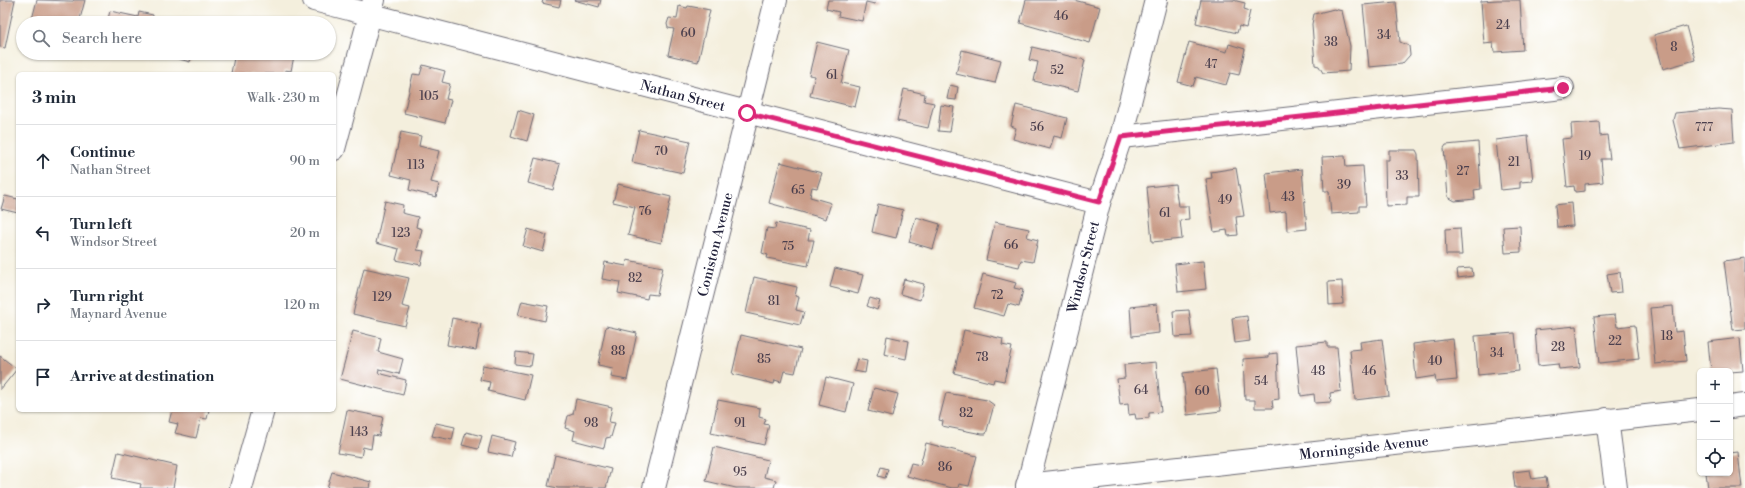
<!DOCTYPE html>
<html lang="en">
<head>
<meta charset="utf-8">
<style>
  :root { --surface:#fff; --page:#f6f6f7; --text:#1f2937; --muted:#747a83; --line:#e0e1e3 }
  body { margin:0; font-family:"Libre Bodoni",serif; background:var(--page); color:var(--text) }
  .controls { position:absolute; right:12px; bottom:12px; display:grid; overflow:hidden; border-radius:6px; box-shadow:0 1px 3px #0004 }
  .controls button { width:36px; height:36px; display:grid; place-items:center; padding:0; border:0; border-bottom:1px solid var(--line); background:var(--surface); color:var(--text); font:20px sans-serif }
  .stop { position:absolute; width:12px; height:12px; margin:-9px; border:3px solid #db2777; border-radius:50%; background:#fff }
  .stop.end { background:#db2777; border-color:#fff; box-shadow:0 1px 4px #0008 }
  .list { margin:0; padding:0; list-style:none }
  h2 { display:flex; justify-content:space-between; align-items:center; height:52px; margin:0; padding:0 16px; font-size:17px }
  h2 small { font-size:13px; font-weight:400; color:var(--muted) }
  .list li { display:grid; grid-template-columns:26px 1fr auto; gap:12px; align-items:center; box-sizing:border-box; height:72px; padding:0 16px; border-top:1px solid var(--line) }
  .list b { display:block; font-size:15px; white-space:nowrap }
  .list p { margin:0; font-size:13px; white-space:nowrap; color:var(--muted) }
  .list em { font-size:13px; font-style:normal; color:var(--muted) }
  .icon { flex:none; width:22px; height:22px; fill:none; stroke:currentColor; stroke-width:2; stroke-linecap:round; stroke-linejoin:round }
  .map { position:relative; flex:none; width:1745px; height:488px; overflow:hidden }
  .search { position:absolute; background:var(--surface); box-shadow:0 1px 3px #0004; left:16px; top:16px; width:320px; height:44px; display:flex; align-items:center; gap:10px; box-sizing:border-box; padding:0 14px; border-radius:22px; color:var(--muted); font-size:15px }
  .panel { position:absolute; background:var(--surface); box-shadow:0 1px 3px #0004; left:16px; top:72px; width:320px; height:340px; border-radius:6px }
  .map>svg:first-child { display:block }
  .building { fill:#c99c88 }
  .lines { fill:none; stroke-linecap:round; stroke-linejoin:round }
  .minor-casing { stroke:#6c6a74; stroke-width:24 }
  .minor { stroke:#fff; stroke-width:22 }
  .route { stroke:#db2777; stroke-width:5 }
  .labels { text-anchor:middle; stroke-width:3; stroke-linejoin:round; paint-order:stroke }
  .number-label { font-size:12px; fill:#4c404e }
  .street-label { font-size:14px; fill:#22223b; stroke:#fff }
</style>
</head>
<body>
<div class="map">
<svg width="1745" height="488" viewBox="0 0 1745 488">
  <rect width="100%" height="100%" fill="#fff"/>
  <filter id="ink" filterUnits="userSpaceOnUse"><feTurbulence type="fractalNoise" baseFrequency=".025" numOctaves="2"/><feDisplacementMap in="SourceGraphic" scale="8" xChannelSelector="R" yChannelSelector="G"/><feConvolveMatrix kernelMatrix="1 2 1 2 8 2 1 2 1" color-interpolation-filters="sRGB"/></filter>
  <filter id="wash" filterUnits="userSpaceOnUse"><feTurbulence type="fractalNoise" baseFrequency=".012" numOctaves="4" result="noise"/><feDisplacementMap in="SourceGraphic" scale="16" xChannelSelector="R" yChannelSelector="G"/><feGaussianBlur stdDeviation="0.9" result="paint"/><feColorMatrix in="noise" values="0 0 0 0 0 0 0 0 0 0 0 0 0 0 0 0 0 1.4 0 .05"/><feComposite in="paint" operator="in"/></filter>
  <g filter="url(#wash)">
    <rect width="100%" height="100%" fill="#f4efdd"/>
    <g id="blocks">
      <!-- building -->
      <path class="building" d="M0 0H15L5 48 0 47Z
        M37 0 73 1 74 0H85L79 23H31Z
        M543 0H561L559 7 542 3Z
        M574 0H601L599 7Z
        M828 0H876L875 4 866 2 862 21 838 16 839 12 826 9Z
        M1026 0H1074L1100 7 1090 43 1020 23Z
        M1201 0H1233L1245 3 1244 9 1250 11 1246 28 1239 26 1237 33 1196 23Z
        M1498 0H1520L1523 50 1494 52 1493 43 1484 44 1481 1Z
        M1396 2 1400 42 1409 46 1410 55 1402 64 1369 67 1363 5Z
        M679 6 687 8 688 6 710 10 698 62 668 55 674 29 668 28 667 24 669 18 677 19Z
        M1334 9 1342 11 1350 46 1349 71 1323 73 1319 66 1315 65 1312 24 1314 14Z
        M110 11 138 17 139 12 153 15 152 23H107Z
        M1686 26 1695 60 1663 69 1654 35Z
        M817 42 849 50 841 83 860 87 855 107 810 96 815 76 809 75Z
        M1189 42 1227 52 1229 44 1245 49 1239 75 1230 73 1226 85 1196 77 1193 86 1178 82Z
        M1032 47 1085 60 1078 91 1034 81 1038 62 1029 60Z
        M962 50 1001 60 995 83 956 74Z
        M168 53H192L190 62 168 56Z
        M235 53H289L288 55 294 56 291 71 285 70 284 74H238L231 73Z
        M423 65 445 71 442 82 450 84 446 99 451 100 445 123 404 113 413 74 420 75Z
        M950 85 958 87 956 100 947 99Z
        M904 89 925 94 924 101 934 103 928 128 897 121Z
        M941 105 954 107 950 132 938 131Z
        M1016 105 1067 118 1062 138 1054 136 1050 149 1013 139 1016 128 1011 126Z
        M1718 109 1732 110 1734 142 1680 149 1673 120 1675 113Z
        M518 110 534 115 527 141 511 136Z
        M1599 122 1600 136 1607 135 1610 159H1601L1603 182 1585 184V191L1575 192 1574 186 1567 187 1562 139 1572 138 1571 124Z
        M639 130 690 141 683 173 632 162Z
        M401 132 421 136 419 146 439 151 431 182 439 184 436 197 409 190 411 180 391 175Z
        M1528 136 1533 181 1520 182V188L1501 190 1496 140Z
        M1478 142 1481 189 1474 190 1475 199 1455 201 1448 197 1444 148 1446 145Z
        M1389 150H1416L1418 154 1419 197H1407V205L1386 206 1385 160H1389Z
        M1345 156 1346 167 1363 166 1366 206H1359V212L1331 214 1329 191H1324L1322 157Z
        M535 158 560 164 553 190 528 183Z
        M780 162 822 173 817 188 812 187 810 197 831 203 826 219 769 203Z
        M1236 168 1244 216 1236 217 1238 235 1228 236 1227 230 1214 232 1206 179 1212 178 1211 172Z
        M1302 169 1307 229 1287 231 1286 211 1270 213 1266 173Z
        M618 184 671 197 661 243 628 235 635 207 613 202Z
        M1175 184 1178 206H1188L1189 219 1180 220 1182 239 1152 242 1147 187Z
        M5 196 18 199V213L1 209Z
        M385 201 403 205 402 213 418 217 416 227 422 229 417 250 424 251 421 265 396 260 399 249 376 243Z
        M1571 203 1573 226 1557 227 1555 205Z
        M878 204 903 210 896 238 872 232Z
        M916 217 940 224 933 249 909 242Z
        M995 222 1029 229 1027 237 1038 240 1033 262 1021 260 1019 267 986 260Z
        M776 223 810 230 808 240H814L808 266 767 258 768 255 762 253 767 228 775 229Z
        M1520 226 1521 252 1505 253 1503 227Z
        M1460 228 1462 255H1446L1445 229Z
        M528 229 547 235 543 252 523 246Z
        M1745 258V329L1733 330 1724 261Z
        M627 260 663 267 657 295 648 294 647 299 618 293 620 282 602 279 605 262 626 266Z
        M1203 261 1206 289 1178 292 1175 264Z
        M364 268 409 278 402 306 410 308 405 326 353 314Z
        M835 268 863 275 858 294 830 287Z
        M1472 268 1473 276 1458 278 1457 269Z
        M1620 272 1622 292 1610 293 1607 274Z
        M983 274 1016 283 1014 288 1023 290 1019 307 1008 304 1004 316 974 308Z
        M754 277 797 287 795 296 799 297 796 310 804 312 800 325 746 313Z
        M904 279 924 284 920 300 900 294Z
        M1342 281 1343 304 1329 305 1328 282Z
        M870 298 880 301 877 310 867 306Z
        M522 301 548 306 545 321 518 315Z
        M1157 304 1159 333 1132 336 1130 307Z
        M1673 306 1675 332 1683 331 1686 361 1655 364 1650 308Z
        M1189 310 1192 336 1175 337 1173 311Z
        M1615 315 1617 327 1635 325 1639 359 1599 363 1594 317Z
        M1247 316 1250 341 1235 343 1232 318Z
        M452 318 481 324 476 350 447 345Z
        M606 326 637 333 627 380 611 377 613 368 598 365Z
        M1576 326 1580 367 1559 369 1558 364 1538 366 1535 330Z
        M964 330 1003 339 1002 345 1012 347 1004 381 994 379 993 383 954 373Z
        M353 331 381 338 378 352 403 359 399 374 379 369 378 373 406 380 403 395 340 379Z
        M1515 333 1519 371 1478 375 1475 336Z
        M741 335 801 349 795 373 784 371 781 382 775 380 774 384 732 374Z
        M887 336 909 341 906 359 884 354Z
        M1740 338 1743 371 1730 372 1711 371 1708 342Z
        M1382 339 1389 396 1355 400 1350 350 1361 349 1360 342Z
        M1453 339 1457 380 1436 382 1435 376 1416 379 1413 344Z
        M1327 342V347H1337L1341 391 1330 393 1331 402 1315 403 1314 394 1301 396 1296 345Z
        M516 352 533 354 531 366 515 364Z
        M1277 353 1279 399 1272 400 1273 408H1255V400H1245L1243 359 1269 357V354Z
        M0 356 17 369 0 390Z
        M857 359 867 361 865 373 854 371Z
        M1156 362 1161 412 1149 413V418L1136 419 1135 414 1129 415 1128 404 1120 405 1117 379 1125 378 1124 365Z
        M483 365 531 375 525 400 488 391 490 382 480 380Z
        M1216 369 1221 411 1187 415 1183 373Z
        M826 377 853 384 846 412 819 405Z
        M874 388 898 394 892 417 868 411Z
        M946 393 987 400 994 405 986 434H982L942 426 943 421 939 420Z
        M576 399 612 407 609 422 615 423 611 437 606 438 604 448 573 440 575 431 565 428 568 416 573 414Z
        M718 400 760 408 759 417 766 419 764 424 769 425 764 445 711 433Z
        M172 410H209L207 419 201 418 196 438 175 433 178 424 169 422Z
        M347 410 383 417 379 436 373 435 371 449 363 447 361 457 338 453Z
        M436 423 455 427 452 440 432 436Z
        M466 432 482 436 478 449 462 445Z
        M492 436 515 442 511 457 488 452Z
        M926 443 977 456 969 486 959 484 958 488H952L907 476 911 463 920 465Z
        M714 447 768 460 764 477 776 480 774 488H736L706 481Z
        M118 452 177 466 173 488H140L141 484 112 478Z
        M1738 452 1742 488H1708L1706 473H1730V453Z
        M555 455 611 469 606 488H558L548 486Z
        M881 467 888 469 885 478 878 476Z
        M1530 470 1532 479 1546 477 1548 488H1515L1513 472Z
        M332 472 371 482 370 488H327Z"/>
    </g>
  </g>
  <g filter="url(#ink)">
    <use href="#blocks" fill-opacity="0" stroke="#6c6a74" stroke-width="1"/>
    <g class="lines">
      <!-- minor casing -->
      <g class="minor-casing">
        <g id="minor">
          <path id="s1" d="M314 0 1099 203"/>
          <path d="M1121 137 1563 88"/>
          <path d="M334 149 374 0"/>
          <path d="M1730 407 1745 405"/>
          <path d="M1607 419 1616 488"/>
          <path id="s2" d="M1027 485 1700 410"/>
          <path d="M241 488 263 410"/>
          <path id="s3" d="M654 488 776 0"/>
          <path id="s4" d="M1027 488 1099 203 1121 137 1156 0"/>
        </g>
      </g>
      <!-- minor -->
      <use href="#minor" class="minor"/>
    </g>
  </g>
  <g class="lines" filter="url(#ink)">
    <!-- route -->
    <path class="route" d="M747 113 1099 202 1121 137 1563 88"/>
  </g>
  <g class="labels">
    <!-- number labels -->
    <g class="number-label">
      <text x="1061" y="20">46</text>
      <text x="1503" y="29">24</text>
      <text x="688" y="37">60</text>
      <text x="1384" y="39">34</text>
      <text x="1331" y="46">38</text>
      <text x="1674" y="51">8</text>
      <text x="1211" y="68">47</text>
      <text x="1057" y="74">52</text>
      <text x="832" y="79">61</text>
      <text x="429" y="100">105</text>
      <text x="1037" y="131">56</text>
      <text x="1704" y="131">777</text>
      <text x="661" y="155">70</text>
      <text x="1585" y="160">19</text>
      <text x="1514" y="166">21</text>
      <text x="416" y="169">113</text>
      <text x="1463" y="175">27</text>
      <text x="1402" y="180">33</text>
      <text x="1344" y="189">39</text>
      <text x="798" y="194">65</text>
      <text x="1288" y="201">43</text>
      <text x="1225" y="204">49</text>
      <text x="645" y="215">76</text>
      <text x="1165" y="217">61</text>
      <text x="401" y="237">123</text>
      <text x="1011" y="249">66</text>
      <text x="788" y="250">75</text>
      <text x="635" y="282">82</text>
      <text x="997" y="299">72</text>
      <text x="382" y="301">129</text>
      <text x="774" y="305">81</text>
      <text x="1667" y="340">18</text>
      <text x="1615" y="345">22</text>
      <text x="1558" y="351">28</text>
      <text x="618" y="355">88</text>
      <text x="1497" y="357">34</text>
      <text x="982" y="361">78</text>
      <text x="764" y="363">85</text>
      <text x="1435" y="365">40</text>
      <text x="1318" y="375">48</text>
      <text x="1369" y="375">46</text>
      <text x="1261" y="385">54</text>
      <text x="1141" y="394">64</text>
      <text x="1202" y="395">60</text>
      <text x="966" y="417">82</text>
      <text x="591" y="427">98</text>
      <text x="740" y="427">91</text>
      <text x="359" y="436">143</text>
      <text x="945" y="471">86</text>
      <text x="740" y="476">95</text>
    </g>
    <!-- street labels -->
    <g class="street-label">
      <text dy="5" stroke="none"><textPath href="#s1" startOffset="381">Nathan Street</textPath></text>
      <text dy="5" stroke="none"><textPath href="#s3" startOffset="251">Coniston Avenue</textPath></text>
      <text dy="5" stroke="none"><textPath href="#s4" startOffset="228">Windsor Street</textPath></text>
      <text dy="5" stroke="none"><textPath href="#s2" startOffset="339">Morningside Avenue</textPath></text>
    </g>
  </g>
</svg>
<div class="controls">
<button>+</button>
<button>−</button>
<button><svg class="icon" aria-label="locate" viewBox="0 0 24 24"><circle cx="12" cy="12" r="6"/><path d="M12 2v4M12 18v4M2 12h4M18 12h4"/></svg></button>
</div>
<div class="stop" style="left:747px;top:113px"></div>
<div class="stop end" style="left:1563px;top:88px"></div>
<div class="search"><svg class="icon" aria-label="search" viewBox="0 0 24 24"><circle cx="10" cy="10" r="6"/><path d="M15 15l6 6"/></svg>Search here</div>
<section class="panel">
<h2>3 min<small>Walk · 230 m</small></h2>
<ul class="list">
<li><svg class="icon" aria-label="ahead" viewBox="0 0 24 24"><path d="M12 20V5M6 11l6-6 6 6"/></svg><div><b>Continue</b><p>Nathan Street</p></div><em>90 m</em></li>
<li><svg class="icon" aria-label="left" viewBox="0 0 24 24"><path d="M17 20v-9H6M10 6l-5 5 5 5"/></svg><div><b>Turn left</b><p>Windsor Street</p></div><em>20 m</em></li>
<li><svg class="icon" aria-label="right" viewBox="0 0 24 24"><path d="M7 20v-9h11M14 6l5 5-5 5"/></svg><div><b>Turn right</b><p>Maynard Avenue</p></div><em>120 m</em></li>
<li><svg class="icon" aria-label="arrive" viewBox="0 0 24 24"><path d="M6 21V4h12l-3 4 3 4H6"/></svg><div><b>Arrive at destination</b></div></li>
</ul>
</section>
</div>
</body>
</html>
